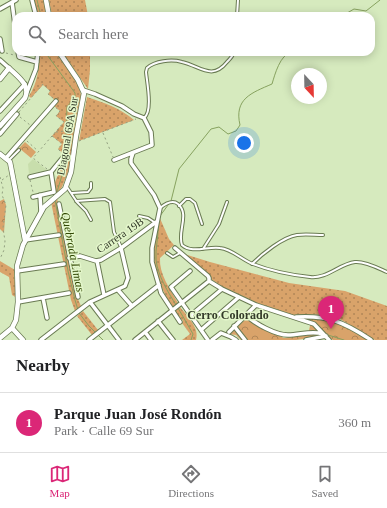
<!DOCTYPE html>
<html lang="en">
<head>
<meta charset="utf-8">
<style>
  :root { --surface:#fff; --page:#f2f2f2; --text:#202124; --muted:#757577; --line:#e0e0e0; --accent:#db2777 }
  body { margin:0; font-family:"Times New Roman",serif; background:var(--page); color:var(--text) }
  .compass { position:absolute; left:291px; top:68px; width:36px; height:36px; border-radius:50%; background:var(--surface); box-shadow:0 2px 10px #0003; rotate:158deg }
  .you { position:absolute; left:244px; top:143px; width:14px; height:14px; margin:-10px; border:3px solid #fff; border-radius:50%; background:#1a73e8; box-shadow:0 0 0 6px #1a73e833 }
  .badge { display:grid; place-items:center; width:26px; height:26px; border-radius:50%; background:var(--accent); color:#fff; font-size:13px; font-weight:700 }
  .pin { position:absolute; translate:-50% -33px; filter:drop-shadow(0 1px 2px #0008) }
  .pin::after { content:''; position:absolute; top:21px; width:14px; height:12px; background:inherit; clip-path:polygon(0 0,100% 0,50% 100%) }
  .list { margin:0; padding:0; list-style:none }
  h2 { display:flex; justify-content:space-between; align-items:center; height:52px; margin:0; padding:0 16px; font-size:17px }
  h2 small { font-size:13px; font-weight:400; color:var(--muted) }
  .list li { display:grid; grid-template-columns:26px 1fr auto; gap:12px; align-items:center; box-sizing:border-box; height:60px; padding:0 16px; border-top:1px solid var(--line) }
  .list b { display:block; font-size:15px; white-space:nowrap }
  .list p { margin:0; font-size:13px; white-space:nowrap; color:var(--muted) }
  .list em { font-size:13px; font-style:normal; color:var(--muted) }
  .icon { flex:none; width:22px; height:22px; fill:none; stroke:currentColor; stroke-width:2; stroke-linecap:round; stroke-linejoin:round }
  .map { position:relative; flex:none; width:387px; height:340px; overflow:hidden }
  .search { position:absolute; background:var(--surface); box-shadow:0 2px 10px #0003; left:12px; right:12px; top:12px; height:44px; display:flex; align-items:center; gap:10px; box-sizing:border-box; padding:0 14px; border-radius:12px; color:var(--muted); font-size:15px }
  .sheet { height:112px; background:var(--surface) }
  nav { display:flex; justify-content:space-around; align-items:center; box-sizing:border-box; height:56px; border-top:1px solid var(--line); background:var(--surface); font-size:11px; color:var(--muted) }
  nav a { display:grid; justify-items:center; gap:2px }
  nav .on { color:var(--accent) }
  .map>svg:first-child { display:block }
  .built { fill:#c8deac }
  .grass { fill:url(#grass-dots) }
  .park { fill:url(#park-crowns) }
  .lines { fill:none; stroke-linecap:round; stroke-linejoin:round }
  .stream { stroke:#87a25f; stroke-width:1 }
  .service-casing { stroke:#6a7b53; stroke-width:4 }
  .minor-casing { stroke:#6a7b53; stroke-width:5.5 }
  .tertiary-casing { stroke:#6a7b53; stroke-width:6 }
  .path { stroke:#92a080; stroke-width:1; stroke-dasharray:2 3; stroke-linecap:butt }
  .service { stroke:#fff; stroke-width:2 }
  .minor { stroke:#fff; stroke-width:3.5 }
  .tertiary { stroke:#fff; stroke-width:4.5 }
  .labels { text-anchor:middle; stroke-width:3; stroke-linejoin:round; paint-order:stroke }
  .street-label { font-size:11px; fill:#333a29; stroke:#e4f7cb }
  .water-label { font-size:12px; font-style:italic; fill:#314703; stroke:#e4f7cb }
  .neighbourhood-label { font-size:12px; font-weight:bold; fill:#333a29; stroke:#e4f7cb }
</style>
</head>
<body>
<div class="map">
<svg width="387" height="340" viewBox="0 0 387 340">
  <defs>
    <pattern id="grass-dots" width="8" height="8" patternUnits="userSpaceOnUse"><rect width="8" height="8" fill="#d9a36a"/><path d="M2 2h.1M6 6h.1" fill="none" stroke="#b18657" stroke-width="1.8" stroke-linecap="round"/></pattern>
    <pattern id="park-crowns" width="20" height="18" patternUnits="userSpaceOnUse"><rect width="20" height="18" fill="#d9a36a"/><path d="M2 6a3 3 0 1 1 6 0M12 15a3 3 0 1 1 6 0" fill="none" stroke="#b18657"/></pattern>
  </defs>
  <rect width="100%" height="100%" fill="#d6eabe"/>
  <!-- built -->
  <path class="built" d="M33 159 47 170H48L29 174 28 164Z"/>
  <!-- grass -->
  <path class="grass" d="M32 0H44L46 16H35Z
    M49 0H85L88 16H52Z
    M39 52H55L78 82 81 95 76 120 70 167 62 187 58 192H54C52 181 64 168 65 155L58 149 62 144 52 136 64 122 56 116 60 111 53 105 56 101 48 94 50 91 43 85 31 98 29 96C37 84 40 67 39 52Z
    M62 52H90V70L88 89Z
    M87 97C105 103 120 108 134 120L79 141Z
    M57 198 77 297 81 306 75 311 71 300 51 202Z
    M159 216 169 239 174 245 160 258C159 274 170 289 178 303L172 307C163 292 155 274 154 257 154 244 157 229 159 216Z
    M181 253 210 262 289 283 345 291 387 306V340H375L340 319 322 315 308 314 293 315 257 303 223 287 211 279Z
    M0 261 15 270 14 275 17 298 12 295 9 277 0 272Z
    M180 307C187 316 200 328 196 340H182L190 334 182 323 183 321 175 311Z
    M83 311 98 330 92 335 77 316Z"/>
  <!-- park -->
  <path class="park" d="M25 142 36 152 31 158 19 148Z
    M4 199 6 205 4 233 0 229V201Z
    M298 317 330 319 371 340H333L329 337 322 336 296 340H241L236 335 229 334 247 318 257 326 284 338 308 335 311 321Z"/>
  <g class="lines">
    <!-- stream -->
    <path class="stream" d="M37 0 41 16
      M325 16 328 14 332 16
      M342 16 354 9 366 11 380 0
      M45 52 75 93V97L67 107 66 135 68 147 67 159 56 195
      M55 200 68 271 75 300 78 310
      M160 216 171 201 179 169 211 129 219 127 228 134 236 131 240 125C234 99 251 93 272 84 275 74 280 55 291 52
      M158 225C159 237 155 248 156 260 158 276 168 292 176 305
      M178 308 193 334 191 340
      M79 313 89 326 103 340
      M328 335 344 340"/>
    <!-- service casing -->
    <g class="service-casing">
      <path id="service" d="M237 16 238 0
        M144 118C153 111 147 83 146 72L147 68C155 61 171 59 182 62 200 66 212 81 227 62 230 59 233 56 234 52
        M9 160 19 150
        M67 187 77 202 86 211 91 220
        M72 193 88 192 91 188V183
        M76 201 105 199 110 202 114 232 121 247
        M179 206 186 199H190L195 203 202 224
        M160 208C165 204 172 199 178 204 190 214 177 232 182 245 192 254 208 246 220 248 232 249 242 260 253 264 271 271 291 275 310 277 327 279 339 264 355 262 365 261 378 268 387 272
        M139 216 148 218 154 222
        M203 249 219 224 227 202
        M167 253 173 257 180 253
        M252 264C262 254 283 237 297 235 305 234 315 235 323 235"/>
    </g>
    <!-- minor casing -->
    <g class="minor-casing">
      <path id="minor" d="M32 0 36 16
        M12 2 16 33
        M0 9 16 0
        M0 39 2 51
        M18 52 19 57 37 62
        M0 60 9 68
        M83 90 95 94 122 106 134 114 144 118 151 132 152 145 114 160
        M27 92 36 69 38 52
        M0 111 25 84
        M0 134 17 114
        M133 153 131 159V163L154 195 160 208 152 248V262L161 293 180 322
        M6 158 56 101
        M51 172 65 155
        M30 177 51 172
        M40 195 41 212
        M33 197 54 192 51 172
        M59 204 78 297
        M25 240 59 235
        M175 248 208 276 209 278V281
        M69 258 80 256 96 261 101 260 121 248 156 222
        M97 261 104 295
        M17 271 64 264
        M190 271 171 287 208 340
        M209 281 222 289 256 305 314 324 329 340
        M118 290 132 306
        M43 298 47 318
        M18 302 69 293
        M90 302 119 340
        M191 315 222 289
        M246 315C255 324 276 335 288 335 300 335 312 330 323 334
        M296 317C328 315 344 322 371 340
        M158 321 173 340
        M234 326 245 340
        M201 330 239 297
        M145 332 151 340
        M229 332 256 305
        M41 340 90 302 125 286 128 278 121 248
        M89 340 159 285
        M135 340 209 281
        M212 340 221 333 231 337 236 340
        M306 340 326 336"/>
    </g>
    <!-- tertiary casing -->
    <g class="tertiary-casing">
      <path id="tertiary" d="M46 0 49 16
        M0 79 9 68C17 76 31 85 25 98L0 126
        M0 154 10 162 25 240
        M12 328 23 340
        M0 338 12 328 16 320 18 302 17 266 23 245 44 207 65 189 71 172 76 136 84 93 78 80 59 52"/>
    </g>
    <!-- path -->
    <path class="path" d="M6 53 14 55
      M19 112 43 84 50 91 48 94 53 98
      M20 117 30 125
      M56 132 73 130
      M103 133 113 157
      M52 136 62 144 58 149 61 152
      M27 141 38 151
      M79 141 136 119
      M47 169 33 158 64 122 56 116 60 111 55 107
      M0 177 3 188 2 195 6 205 3 228 5 241 4 250 0 259
      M2 180 9 175
      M30 180 33 192"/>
    <!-- service -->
    <use href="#service" class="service"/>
    <!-- minor -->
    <use href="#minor" class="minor"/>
    <!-- tertiary -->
    <use href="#tertiary" class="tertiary"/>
  </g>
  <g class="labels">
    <!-- street labels -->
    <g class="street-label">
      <text transform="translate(67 136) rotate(-80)" y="4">Diagonal 69A Sur</text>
      <text transform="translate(120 235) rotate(-34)" y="4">Carrera 19B</text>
    </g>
    <!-- water labels -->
    <g class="water-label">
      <text transform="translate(73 252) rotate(79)" y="4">Quebrada Limas</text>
    </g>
    <!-- neighbourhood labels -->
    <g class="neighbourhood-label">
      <text x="228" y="319">Cerro Colorado</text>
    </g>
  </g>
</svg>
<svg class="compass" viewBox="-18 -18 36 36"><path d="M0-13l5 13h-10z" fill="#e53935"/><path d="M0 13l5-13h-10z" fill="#757577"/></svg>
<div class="you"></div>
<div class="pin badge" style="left:331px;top:329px">1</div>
<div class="search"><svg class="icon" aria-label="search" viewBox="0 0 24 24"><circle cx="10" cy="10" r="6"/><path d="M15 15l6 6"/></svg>Search here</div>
</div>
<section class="sheet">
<h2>Nearby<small></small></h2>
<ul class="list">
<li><span class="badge">1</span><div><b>Parque Juan José Rondón</b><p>Park · Calle 69 Sur</p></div><em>360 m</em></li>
</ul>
</section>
<nav>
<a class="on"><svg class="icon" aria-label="map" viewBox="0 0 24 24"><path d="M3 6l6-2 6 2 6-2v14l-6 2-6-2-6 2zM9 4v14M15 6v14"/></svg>Map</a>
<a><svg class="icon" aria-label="directions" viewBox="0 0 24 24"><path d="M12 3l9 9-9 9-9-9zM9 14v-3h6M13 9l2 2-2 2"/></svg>Directions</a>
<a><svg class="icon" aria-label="saved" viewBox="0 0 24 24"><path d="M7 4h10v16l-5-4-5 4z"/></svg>Saved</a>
</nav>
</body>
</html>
